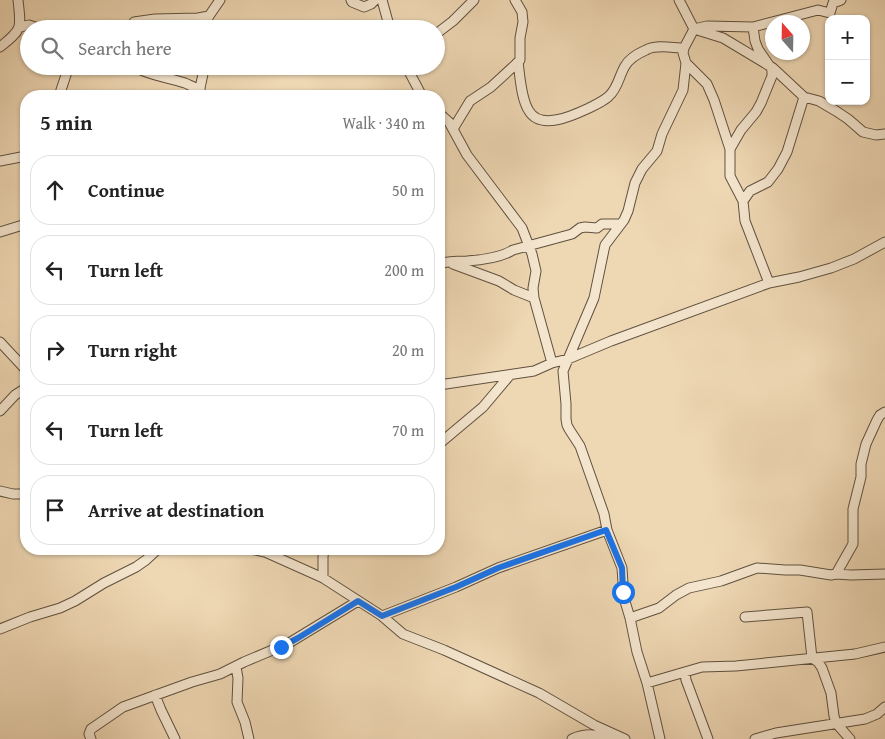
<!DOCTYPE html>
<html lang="en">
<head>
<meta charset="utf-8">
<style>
  :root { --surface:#fff; --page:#f6f6f6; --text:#222; --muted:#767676; --line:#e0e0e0 }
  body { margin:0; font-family:"Gentium Book Plus",serif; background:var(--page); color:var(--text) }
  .controls { position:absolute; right:15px; top:15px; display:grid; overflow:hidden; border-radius:10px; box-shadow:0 1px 4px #0004 }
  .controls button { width:45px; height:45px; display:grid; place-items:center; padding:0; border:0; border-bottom:1px solid var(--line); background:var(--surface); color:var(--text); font:25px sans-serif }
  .compass { position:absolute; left:765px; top:15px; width:45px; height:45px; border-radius:50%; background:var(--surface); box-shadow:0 1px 4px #0004; rotate:340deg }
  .stop { position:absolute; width:15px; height:15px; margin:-11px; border:4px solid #1a73e8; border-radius:50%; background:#fff }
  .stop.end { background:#1a73e8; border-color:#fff; box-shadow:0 1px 5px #0008 }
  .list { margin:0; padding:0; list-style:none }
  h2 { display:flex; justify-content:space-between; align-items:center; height:65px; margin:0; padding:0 20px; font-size:21px }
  h2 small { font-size:16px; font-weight:400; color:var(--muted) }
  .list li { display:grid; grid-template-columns:32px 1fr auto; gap:15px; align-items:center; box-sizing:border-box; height:70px; margin:0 10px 10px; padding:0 10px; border:1px solid var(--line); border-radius:20px }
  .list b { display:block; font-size:19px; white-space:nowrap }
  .list em { font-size:16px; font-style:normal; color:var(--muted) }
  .icon { flex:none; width:28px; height:28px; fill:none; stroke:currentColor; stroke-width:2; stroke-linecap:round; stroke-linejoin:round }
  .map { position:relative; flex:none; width:885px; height:739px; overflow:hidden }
  .search { position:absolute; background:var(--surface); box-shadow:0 1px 4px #0004; left:20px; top:20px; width:425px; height:55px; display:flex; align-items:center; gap:12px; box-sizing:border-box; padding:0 18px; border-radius:28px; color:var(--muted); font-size:19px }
  .panel { position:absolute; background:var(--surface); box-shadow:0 1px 4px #0004; left:20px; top:90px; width:425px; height:465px; border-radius:20px }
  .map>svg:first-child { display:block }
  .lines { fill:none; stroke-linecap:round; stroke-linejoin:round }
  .street-casing { stroke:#60513f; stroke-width:11 }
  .street { stroke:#f4e5ce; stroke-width:9 }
  .route { stroke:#1a73e8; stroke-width:6 }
</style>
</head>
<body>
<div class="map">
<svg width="885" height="739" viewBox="0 0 885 739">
  <rect width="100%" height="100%" fill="#eed7b3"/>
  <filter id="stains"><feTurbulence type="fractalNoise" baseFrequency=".004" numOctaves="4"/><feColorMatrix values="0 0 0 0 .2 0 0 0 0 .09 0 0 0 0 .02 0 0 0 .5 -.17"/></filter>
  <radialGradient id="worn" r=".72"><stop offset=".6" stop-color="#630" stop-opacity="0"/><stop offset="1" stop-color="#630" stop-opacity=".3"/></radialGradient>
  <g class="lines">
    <!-- street casing -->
    <g class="street-casing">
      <path id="street" d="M351 0 352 2 364 7 371 4 375 0
        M382 0 390 29
        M679 0 694 29 723 38 773 68 804 97 819 101 836 111 848 119 863 132 876 135 885 134
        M134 22 155 19 198 18 209 16
        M20 27 29 25 41 29
        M202 29 209 16 220 0
        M436 34 453 21 474 0
        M0 47C23 29 21 28 18 0
        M518 62C520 76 521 99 529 111 541 131 574 115 589 108 595 105 604 101 609 96 618 88 619 76 625 66 629 59 639 53 646 50 656 44 673 48 684 48
        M686 63 707 84 714 100 730 149V176L743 201 745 221 769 283
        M133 66C149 76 168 77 185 83 190 85 194 88 200 89L197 96
        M406 66 422 96
        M200 93C199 84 205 75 203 66
        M59 96 66 75 68 66
        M439 113 449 122 467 155 522 228 532 254 536 271 533 288 534 298 552 363
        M453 129 470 101 491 87 516 64 520 60V38L523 22 522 12 515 0
        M730 149 741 130 756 112 761 103 772 76V70L769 65 758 49 755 41 753 27
        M0 161 26 156
        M743 201 750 191 768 182 778 169 787 152 804 97
        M0 232 26 224
        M439 264C448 261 457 261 467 261 482 260 500 258 513 250L572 234 580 228 585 227 597 228 602 224H621
        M453 264 499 281 514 290 534 298
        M0 342 26 370
        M439 385 534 371 552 363 568 359 611 341 769 283 799 277 831 268 854 259 885 242
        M0 411 15 395 26 388
        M439 444 483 407 510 375
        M0 491 13 494H26
        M251 549 265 552 323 578 382 616 403 634 444 650 539 693 594 725 625 739
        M836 574 851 575 885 574
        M323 578V557L324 549
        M382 616 456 587 498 568 607 530
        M745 617 807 612 812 658
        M630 618 659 608 676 595 689 588 721 581 757 568 785 570H800L831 575 836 574 853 544V509L861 477V464L866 444 877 420 880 415 885 412
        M0 629 30 617 60 608 75 601 104 583 136 567 146 560 158 549
        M812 658 818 662 822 668 831 693 834 716 836 723 850 739
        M236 667 238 678 237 702 245 722 249 739
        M685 672 686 680 708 739
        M647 683 702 667 736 666 855 654 885 647
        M155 695 161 710 175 739
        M91 739 89 734 91 729 123 707 192 682 220 674 244 662 289 643 358 601
        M572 739C584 733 600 734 613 739
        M660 739 647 683 637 652 630 618 624 598 622 568 607 530 604 514 580 446 569 429 567 425 566 419V404L563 371 594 298 605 245 624 220 628 211 635 183 642 169 657 151 662 134 683 90 686 63 683 53 684 48 694 29 707 26 753 27 818 10 830 13 833 3 841 0
        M755 739 776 733 865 719 877 714 885 707"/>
    </g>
    <!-- street -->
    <use href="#street" class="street"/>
  </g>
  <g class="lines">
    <!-- route -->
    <path class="route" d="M281 647 298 638 358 601 382 616 456 587 498 568 606 530 622 568 623 592"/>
  </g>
  <rect width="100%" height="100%" filter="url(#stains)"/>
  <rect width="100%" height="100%" fill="url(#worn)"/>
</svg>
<div class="controls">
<button>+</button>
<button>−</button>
</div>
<svg class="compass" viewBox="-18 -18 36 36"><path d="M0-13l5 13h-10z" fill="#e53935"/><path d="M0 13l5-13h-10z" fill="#767676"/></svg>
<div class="stop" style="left:623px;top:592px"></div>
<div class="stop end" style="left:281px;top:647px"></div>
<div class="search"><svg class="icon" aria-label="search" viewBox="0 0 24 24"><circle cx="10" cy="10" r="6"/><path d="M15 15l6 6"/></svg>Search here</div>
<section class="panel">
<h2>5 min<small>Walk · 340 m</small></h2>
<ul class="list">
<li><svg class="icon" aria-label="ahead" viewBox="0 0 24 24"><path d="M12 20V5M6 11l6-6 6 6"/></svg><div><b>Continue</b></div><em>50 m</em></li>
<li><svg class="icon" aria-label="left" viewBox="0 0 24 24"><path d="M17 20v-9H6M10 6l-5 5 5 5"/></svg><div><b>Turn left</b></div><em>200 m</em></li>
<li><svg class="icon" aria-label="right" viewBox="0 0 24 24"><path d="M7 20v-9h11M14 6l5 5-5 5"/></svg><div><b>Turn right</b></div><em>20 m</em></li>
<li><svg class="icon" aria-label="left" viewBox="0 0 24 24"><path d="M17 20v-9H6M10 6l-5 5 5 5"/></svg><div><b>Turn left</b></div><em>70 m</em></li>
<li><svg class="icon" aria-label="arrive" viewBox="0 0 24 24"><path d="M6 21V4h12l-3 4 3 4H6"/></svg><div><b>Arrive at destination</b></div></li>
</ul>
</section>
</div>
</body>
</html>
